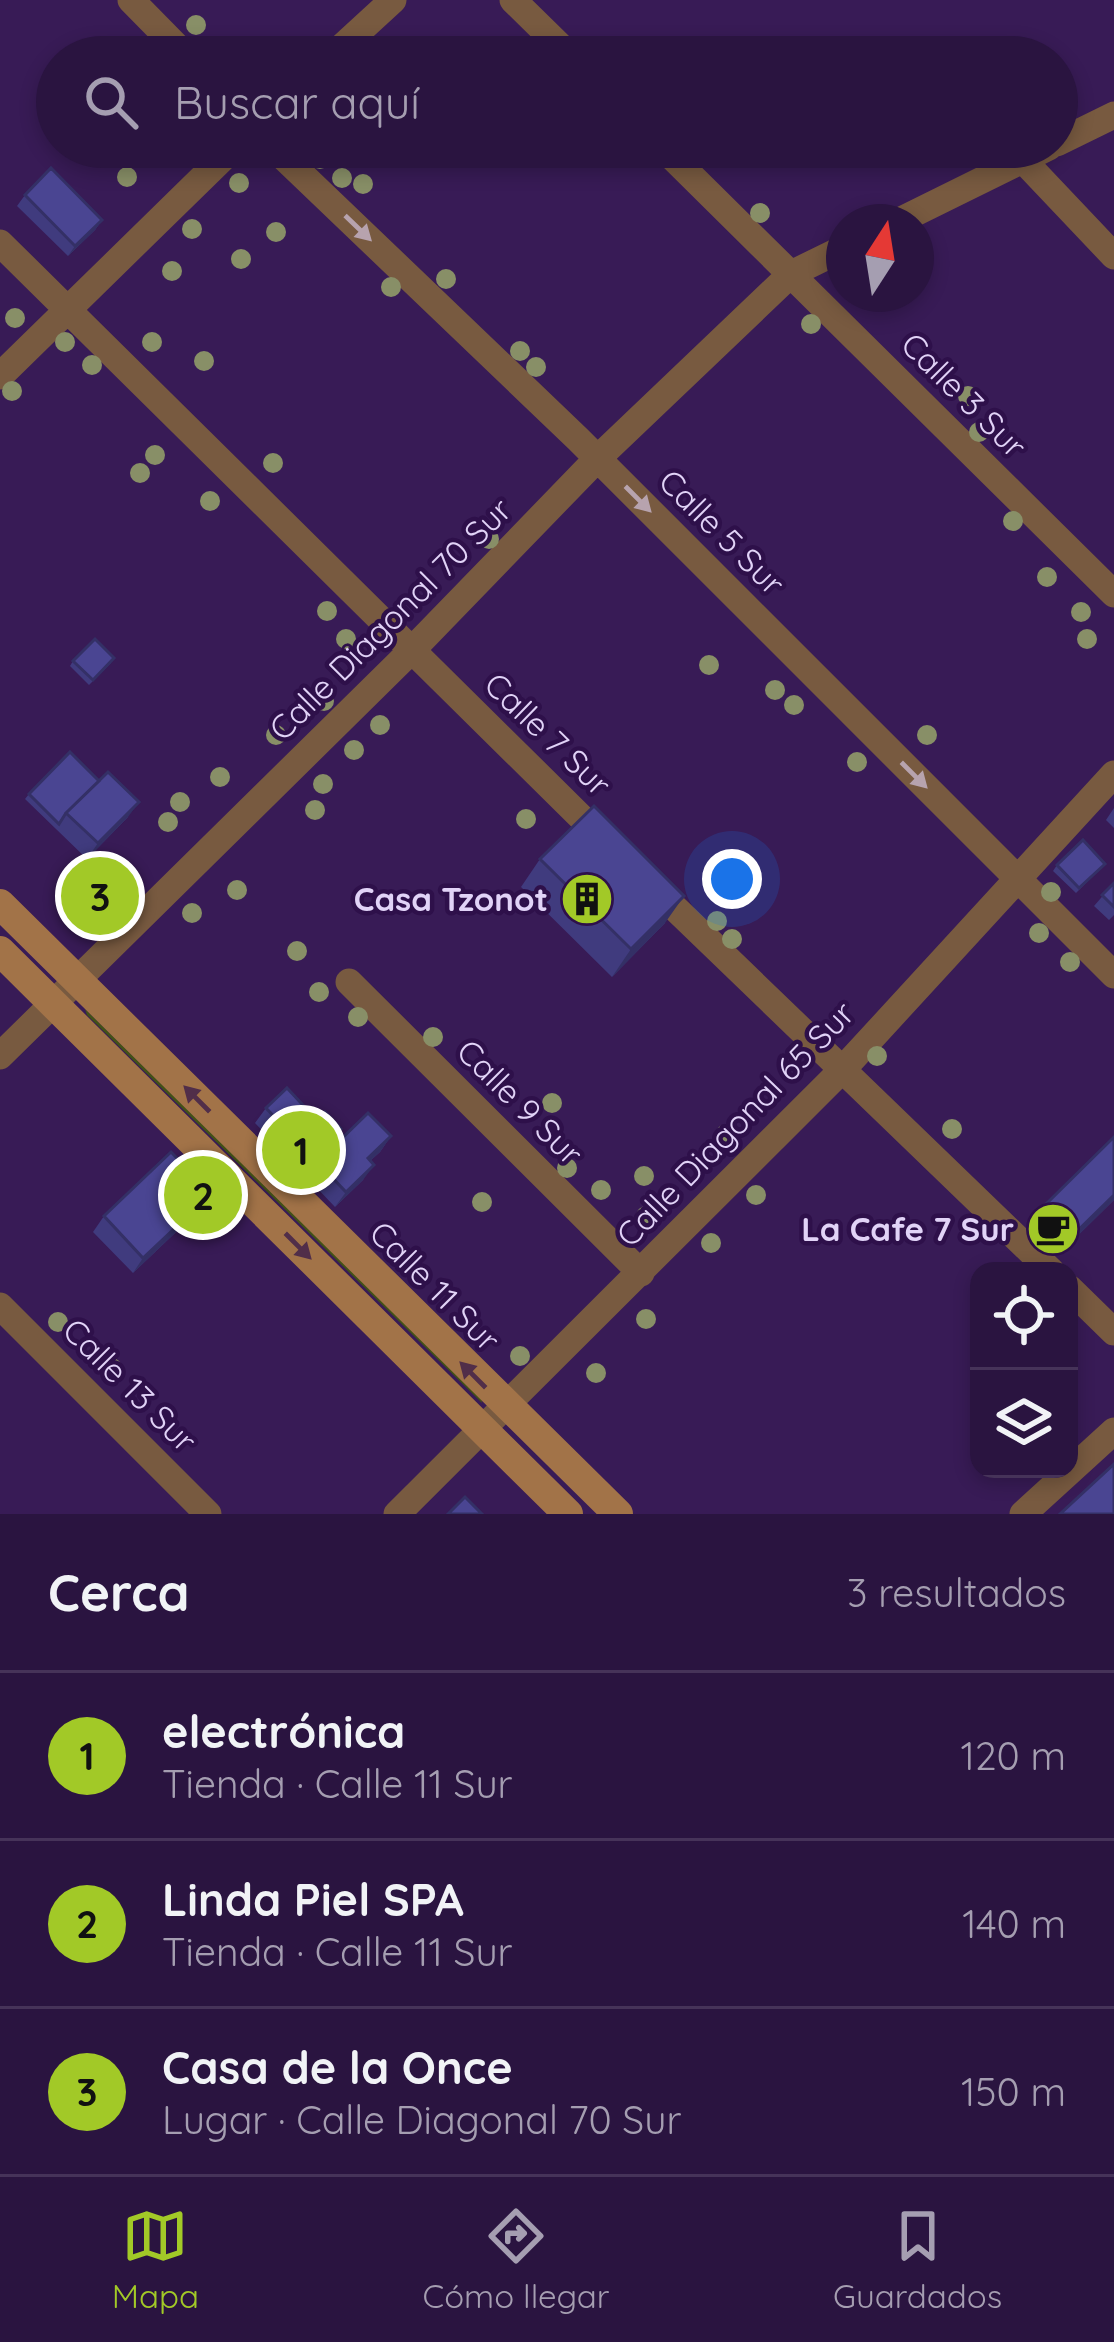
<!DOCTYPE html>
<html lang="es">
<head>
<meta charset="utf-8">
<style>
  :root { --surface:#2a1440; --page:#321d47; --text:#f1f3f6; --muted:#a59eb1; --line:#463359; --accent:#a2c927 }
  body { margin:0; font-family:Quicksand,sans-serif; background:var(--page); color:var(--text) }
  .controls { position:absolute; right:36px; bottom:36px; display:grid; overflow:hidden; border-radius:24px; box-shadow:0 6px 18px #0003 }
  .controls button { width:108px; height:108px; display:grid; place-items:center; padding:0; border:0; border-bottom:3px solid var(--line); background:var(--surface); color:var(--text); font:60px sans-serif }
  .compass { position:absolute; left:826px; top:204px; width:108px; height:108px; border-radius:50%; background:var(--surface); box-shadow:0 6px 18px #0003; rotate:12deg }
  .you { position:absolute; left:732px; top:879px; width:42px; height:42px; margin:-30px; border:9px solid #fff; border-radius:50%; background:#1a73e8; box-shadow:0 0 0 18px #1a73e833 }
  .badge { display:grid; place-items:center; width:78px; height:78px; border-radius:50%; background:var(--accent); color:#111; font-size:39px; font-weight:700 }
  .pin { position:absolute; translate:-50% -50%; border:6px solid #fff; box-shadow:0 3px 12px #0006 }
  .list { margin:0; padding:0; list-style:none }
  h2 { display:flex; justify-content:space-between; align-items:center; height:156px; margin:0; padding:0 48px; font-size:51px }
  h2 small { font-size:39px; font-weight:400; color:var(--muted) }
  .list li { display:grid; grid-template-columns:78px 1fr auto; gap:36px; align-items:center; box-sizing:border-box; height:168px; padding:0 48px; border-top:3px solid var(--line) }
  .list b { display:block; font-size:45px; white-space:nowrap }
  .list p { margin:0; font-size:39px; white-space:nowrap; color:var(--muted) }
  .list em { font-size:39px; font-style:normal; color:var(--muted) }
  .icon { flex:none; width:66px; height:66px; fill:none; stroke:currentColor; stroke-width:2; stroke-linecap:round; stroke-linejoin:round }
  .map { position:relative; flex:none; width:1114px; height:1514px; overflow:hidden }
  .search { position:absolute; background:var(--surface); box-shadow:0 6px 18px #0003; left:36px; right:36px; top:36px; height:132px; display:flex; align-items:center; gap:30px; box-sizing:border-box; padding:0 42px; border-radius:66px; color:var(--muted); font-size:45px }
  .sheet { height:660px; background:var(--surface) }
  nav { display:flex; justify-content:space-around; align-items:center; box-sizing:border-box; height:168px; border-top:3px solid var(--line); background:var(--surface); font-size:33px; color:var(--muted) }
  nav a { display:grid; justify-items:center; gap:6px }
  nav .on { color:var(--accent) }
  .map>svg:first-child { display:block }
  .green { fill:#425117 }
  .lines { fill:none; stroke-linecap:round; stroke-linejoin:round }
  .street { stroke:#785a40; stroke-width:27 }
  .secondary { stroke:#a27348; stroke-width:30 }
  .tree { fill:#888f67 }
  .wall { fill:#403b7e }
  .shaded-wall { fill:#343066 }
  .building { fill:#4a4592; stroke:#343066; stroke-width:3 }
  .oneway { fill:#b7a3ae }
  .oneway2 { fill:#512e49 }
  .labels { text-anchor:middle; stroke-width:9; stroke-linejoin:round; paint-order:stroke }
  .street-label { font-size:33px; fill:#e1d3f7; stroke:#2e104a }
  .poi-label { font-size:33px; font-weight:bold; fill:#e1d3f7; stroke:#2e104a; text-anchor:end }
</style>
</head>
<body>
<div class="map">
<svg width="1114" height="1514" viewBox="0 0 1114 1514">
  <rect width="100%" height="100%" fill="#381b56"/>
  <!-- green -->
  <path class="green" d="M85 1009 481 1397 482 1403 87 1015Z"/>
  <g class="lines">
    <!-- street -->
    <path class="street" d="M131 0 187 57
      M513 0 571 57
      M331 57 393 0
      M1057 143 1114 115
      M273 147 578 439 1114 975
      M662 147 1114 594
      M1023 160 1114 256
      M897 222 1049 147
      M0 243 607 843
      M0 376 234 147
      M652 886 1051 1271
      M349 982 641 1273
      M0 1056 411 651 597 459 791 274 844 248
      M1069 1288 1114 1332
      M0 1306 208 1514
      M397 1514 843 1069 1114 774
      M1023 1514 1114 1431"/>
    <!-- secondary -->
    <path class="secondary" d="M0 904 618 1514
      M0 951 568 1514"/>
  </g>
  <!-- trees -->
  <g class="tree">
    <circle cx="196" cy="25" r="10"/>
    <circle cx="320" cy="159" r="10"/>
    <circle cx="127" cy="177" r="10"/>
    <circle cx="342" cy="178" r="10"/>
    <circle cx="239" cy="183" r="10"/>
    <circle cx="363" cy="184" r="10"/>
    <circle cx="760" cy="213" r="10"/>
    <circle cx="192" cy="229" r="10"/>
    <circle cx="276" cy="232" r="10"/>
    <circle cx="241" cy="259" r="10"/>
    <circle cx="172" cy="271" r="10"/>
    <circle cx="446" cy="279" r="10"/>
    <circle cx="391" cy="287" r="10"/>
    <circle cx="15" cy="318" r="10"/>
    <circle cx="811" cy="324" r="10"/>
    <circle cx="65" cy="342" r="10"/>
    <circle cx="152" cy="342" r="10"/>
    <circle cx="520" cy="351" r="10"/>
    <circle cx="204" cy="361" r="10"/>
    <circle cx="92" cy="365" r="10"/>
    <circle cx="536" cy="367" r="10"/>
    <circle cx="12" cy="391" r="10"/>
    <circle cx="968" cy="396" r="10"/>
    <circle cx="979" cy="432" r="10"/>
    <circle cx="155" cy="455" r="10"/>
    <circle cx="273" cy="463" r="10"/>
    <circle cx="140" cy="473" r="10"/>
    <circle cx="210" cy="501" r="10"/>
    <circle cx="1013" cy="521" r="10"/>
    <circle cx="489" cy="539" r="10"/>
    <circle cx="1047" cy="577" r="10"/>
    <circle cx="327" cy="611" r="10"/>
    <circle cx="1081" cy="612" r="10"/>
    <circle cx="346" cy="639" r="10"/>
    <circle cx="1087" cy="639" r="10"/>
    <circle cx="709" cy="665" r="10"/>
    <circle cx="775" cy="690" r="10"/>
    <circle cx="324" cy="701" r="10"/>
    <circle cx="794" cy="705" r="10"/>
    <circle cx="380" cy="725" r="10"/>
    <circle cx="276" cy="735" r="10"/>
    <circle cx="927" cy="735" r="10"/>
    <circle cx="354" cy="750" r="10"/>
    <circle cx="857" cy="762" r="10"/>
    <circle cx="220" cy="777" r="10"/>
    <circle cx="323" cy="784" r="10"/>
    <circle cx="180" cy="802" r="10"/>
    <circle cx="315" cy="810" r="10"/>
    <circle cx="526" cy="819" r="10"/>
    <circle cx="168" cy="822" r="10"/>
    <circle cx="237" cy="890" r="10"/>
    <circle cx="1051" cy="892" r="10"/>
    <circle cx="192" cy="913" r="10"/>
    <circle cx="717" cy="921" r="10"/>
    <circle cx="1039" cy="933" r="10"/>
    <circle cx="732" cy="939" r="10"/>
    <circle cx="297" cy="951" r="10"/>
    <circle cx="1070" cy="962" r="10"/>
    <circle cx="319" cy="992" r="10"/>
    <circle cx="358" cy="1017" r="10"/>
    <circle cx="433" cy="1037" r="10"/>
    <circle cx="877" cy="1056" r="10"/>
    <circle cx="552" cy="1103" r="10"/>
    <circle cx="952" cy="1129" r="10"/>
    <circle cx="726" cy="1134" r="10"/>
    <circle cx="567" cy="1168" r="10"/>
    <circle cx="644" cy="1176" r="10"/>
    <circle cx="601" cy="1190" r="10"/>
    <circle cx="669" cy="1195" r="10"/>
    <circle cx="756" cy="1195" r="10"/>
    <circle cx="482" cy="1202" r="10"/>
    <circle cx="646" cy="1216" r="10"/>
    <circle cx="711" cy="1243" r="10"/>
    <circle cx="646" cy="1319" r="10"/>
    <circle cx="58" cy="1322" r="10"/>
    <circle cx="520" cy="1356" r="10"/>
    <circle cx="112" cy="1368" r="10"/>
    <circle cx="596" cy="1373" r="10"/>
  </g>
  <!-- wall -->
  <path class="wall" d="M25 195 102 220 95 230 68 256 17 206Z
    M73 661 111 663 89 685 70 666Z
    M99 781 128 817 87 859 25 799 29 794Z
    M1114 808V828L1106 820Z
    M540 859 665 923 612 977 521 887Z
    M1105 864 1076 893 1053 871 1057 865Z
    M1114 883V915L1109 920 1094 906Z
    M81 888 123 898 103 919 77 893Z
    M266 1108 317 1120 341 1129 334 1139 337 1143 391 1136 380 1152 370 1161 363 1180 335 1207 255 1123Z
    M227 1179 216 1194 133 1273 93 1232 104 1216 201 1183Z
    M1114 1200 1058 1255 1029 1225 1040 1210Z"/>
  <!-- shaded-wall -->
  <path class="shaded-wall" d="M102 220 95 230 68 256 75 246Z
    M139 802 128 817 87 859 98 843Z
    M684 896 665 923 612 977 631 949Z
    M391 1136 380 1152 357 1173 368 1158Z
    M374 1165 363 1180 335 1207 346 1192Z
    M227 1179 216 1194 133 1273 143 1258Z
    M1114 1195V1200L1058 1255 1069 1239Z"/>
  <!-- building -->
  <path class="building" d="M51 168 102 220 75 246 25 195Z
    M95 639 114 658 93 680 73 661Z
    M70 752 99 781 66 813 59 824 29 794Z
    M108 772 139 802 98 843 66 813Z
    M594 806 684 896 631 949 540 859Z
    M1083 840 1105 864 1079 888 1057 865Z
    M102 867 127 893 106 914 81 888Z
    M1114 883V907L1102 895Z
    M287 1088 317 1120 325 1112 341 1129 332 1137 337 1143 368 1113 391 1136 368 1158 374 1165 346 1192 266 1108Z
    M1114 1137V1195L1069 1239 1040 1210Z
    M171 1152 201 1183 217 1168 227 1179 143 1258 104 1216Z
    M1114 1464V1514H1060Z
    M465 1497 482 1514H448Z"/>
  <!-- one-way arrows -->
  <defs><path id="oneway-solid" d="M-6-.8H1V-3.2L6.5 0L1 3.2V.8H-6Z" transform="scale(3)"/></defs>
  <g class="oneway">
    <use href="#oneway-solid" transform="translate(358 228) rotate(44)"/>
    <use href="#oneway-solid" transform="translate(638 499) rotate(45)"/>
    <use href="#oneway-solid" transform="translate(914 775) rotate(45)"/>
  </g>
  <g class="oneway2">
    <use href="#oneway-solid" transform="translate(197 1099) rotate(-135)"/>
    <use href="#oneway-solid" transform="translate(298 1246) rotate(45)"/>
    <use href="#oneway-solid" transform="translate(473 1375) rotate(-135)"/>
  </g>
  <!-- icons -->
  <defs>
    <g id="building-disc" transform="scale(2.7)"><circle r="9.5" fill="#a2c927" stroke="#2e104a"/><path d="M-4-6H4V6H1V3H-1V6H-4ZM-2.5-4.3h1.7v1.8h-1.7ZM.8-4.3h1.7v1.8H.8ZM-2.5-1h1.7V.8h-1.7ZM.8-1h1.7V.8H.8Z" fill="#111"/></g>
    <g id="cafe-disc" transform="scale(2.7)"><circle r="9.5" fill="#a2c927" stroke="#2e104a"/><path d="M-5.5-4.5H6V0H3Q3 3.5 0 3.5H-2.5Q-5.5 3.5-5.5 0ZM3-3.2v2h1.7v-2ZM-6 4.5H4V6H-6Z" fill="#111"/></g>
  </defs>
  <g fill-rule="evenodd">
    <use href="#building-disc" x="587" y="899"/>
    <use href="#cafe-disc" x="1053" y="1229"/>
  </g>
  <g class="labels">
    <!-- street labels -->
    <g class="street-label">
      <text transform="translate(964 395) rotate(45)" y="12">Calle 3 Sur</text>
      <text transform="translate(722 532) rotate(45)" y="12">Calle 5 Sur</text>
      <text transform="translate(390 619) rotate(-45)" y="12">Calle Diagonal 70 Sur</text>
      <text transform="translate(548 734) rotate(44)" y="12">Calle 7 Sur</text>
      <text transform="translate(520 1102) rotate(45)" y="12">Calle 9 Sur</text>
      <text transform="translate(735 1124) rotate(-46)" y="12">Calle Diagonal 65 Sur</text>
      <text transform="translate(435 1286) rotate(45)" y="12">Calle 11 Sur</text>
      <text transform="translate(130 1385) rotate(45)" y="12">Calle 13 Sur</text>
    </g>
    <!-- poi labels -->
    <g class="poi-label">
      <text x="548" y="911">Casa Tzonot</text>
      <text x="1014" y="1241">La Cafe 7 Sur</text>
    </g>
  </g>
</svg>
<div class="controls">
<button><svg class="icon" aria-label="locate" viewBox="0 0 24 24"><circle cx="12" cy="12" r="6"/><path d="M12 2v4M12 18v4M2 12h4M18 12h4"/></svg></button>
<button><svg class="icon" aria-label="layers" viewBox="0 0 24 24"><path d="M12 4l9 5-9 5-9-5zM3 14l9 5 9-5"/></svg></button>
</div>
<svg class="compass" viewBox="-18 -18 36 36"><path d="M0-13l5 13h-10z" fill="#e53935"/><path d="M0 13l5-13h-10z" fill="#a59eb1"/></svg>
<div class="you"></div>
<div class="pin badge" style="left:301px;top:1150px">1</div>
<div class="pin badge" style="left:203px;top:1195px">2</div>
<div class="pin badge" style="left:100px;top:896px">3</div>
<div class="search"><svg class="icon" aria-label="search" viewBox="0 0 24 24"><circle cx="10" cy="10" r="6"/><path d="M15 15l6 6"/></svg>Buscar aquí</div>
</div>
<section class="sheet">
<h2>Cerca<small>3 resultados</small></h2>
<ul class="list">
<li><span class="badge">1</span><div><b>electrónica</b><p>Tienda · Calle 11 Sur</p></div><em>120 m</em></li>
<li><span class="badge">2</span><div><b>Linda Piel SPA</b><p>Tienda · Calle 11 Sur</p></div><em>140 m</em></li>
<li><span class="badge">3</span><div><b>Casa de la Once</b><p>Lugar · Calle Diagonal 70 Sur</p></div><em>150 m</em></li>
</ul>
</section>
<nav>
<a class="on"><svg class="icon" aria-label="map" viewBox="0 0 24 24"><path d="M3 6l6-2 6 2 6-2v14l-6 2-6-2-6 2zM9 4v14M15 6v14"/></svg>Mapa</a>
<a><svg class="icon" aria-label="directions" viewBox="0 0 24 24"><path d="M12 3l9 9-9 9-9-9zM9 14v-3h6M13 9l2 2-2 2"/></svg>Cómo llegar</a>
<a><svg class="icon" aria-label="saved" viewBox="0 0 24 24"><path d="M7 4h10v16l-5-4-5 4z"/></svg>Guardados</a>
</nav>
</body>
</html>
